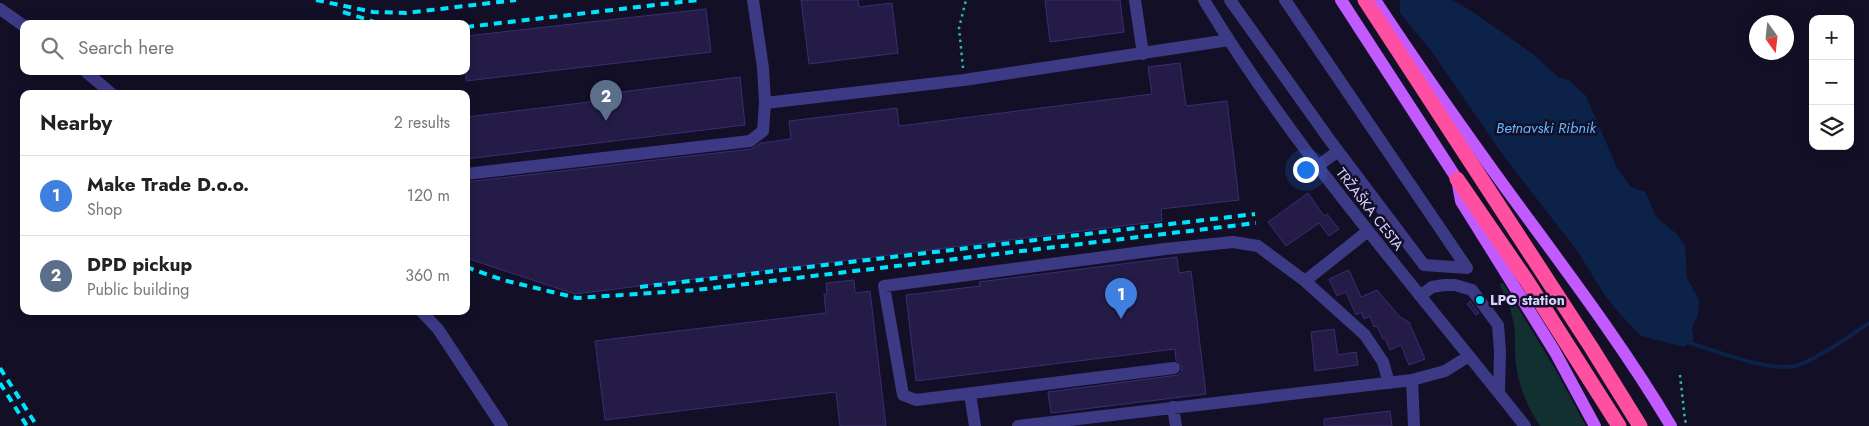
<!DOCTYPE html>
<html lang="en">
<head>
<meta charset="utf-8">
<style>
  :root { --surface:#fff; --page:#f2f2f2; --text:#222; --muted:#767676; --line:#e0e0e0; --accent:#d93025 }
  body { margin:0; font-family:Jost,sans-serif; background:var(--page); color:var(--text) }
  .controls { position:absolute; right:15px; top:15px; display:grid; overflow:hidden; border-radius:10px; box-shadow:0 2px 12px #0003 }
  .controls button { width:45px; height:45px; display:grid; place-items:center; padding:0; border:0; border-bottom:1px solid var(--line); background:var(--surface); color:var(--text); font:25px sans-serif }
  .compass { position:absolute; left:1749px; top:15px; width:45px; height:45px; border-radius:50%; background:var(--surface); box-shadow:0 2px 12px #0003; rotate:165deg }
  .you { position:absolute; left:1305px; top:169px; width:18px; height:18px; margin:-12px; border:4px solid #fff; border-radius:50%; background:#1a73e8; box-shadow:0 0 0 8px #1a73e833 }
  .badge { display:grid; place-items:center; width:32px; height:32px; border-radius:50%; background:var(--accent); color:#fff; font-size:16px; font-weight:700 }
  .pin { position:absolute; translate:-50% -41px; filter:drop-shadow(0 1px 2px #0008) }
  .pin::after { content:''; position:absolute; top:26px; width:18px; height:15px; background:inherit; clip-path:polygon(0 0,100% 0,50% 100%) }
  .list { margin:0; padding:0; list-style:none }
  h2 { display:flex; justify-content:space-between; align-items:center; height:65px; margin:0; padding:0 20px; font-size:21px }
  h2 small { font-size:16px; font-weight:400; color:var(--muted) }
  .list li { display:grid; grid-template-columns:32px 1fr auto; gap:15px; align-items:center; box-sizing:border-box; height:80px; padding:0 20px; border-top:1px solid var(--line) }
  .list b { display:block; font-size:19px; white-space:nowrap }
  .list p { margin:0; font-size:16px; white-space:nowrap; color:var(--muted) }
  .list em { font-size:16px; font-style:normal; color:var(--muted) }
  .icon { flex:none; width:28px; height:28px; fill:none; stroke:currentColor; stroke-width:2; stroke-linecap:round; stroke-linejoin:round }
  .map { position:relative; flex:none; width:1869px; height:426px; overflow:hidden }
  .search { position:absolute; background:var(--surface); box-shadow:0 2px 12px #0003; left:20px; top:20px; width:450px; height:55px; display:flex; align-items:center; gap:12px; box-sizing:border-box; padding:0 18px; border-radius:10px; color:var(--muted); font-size:19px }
  .panel { position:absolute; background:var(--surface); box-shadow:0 2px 12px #0003; left:20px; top:90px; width:450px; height:225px; border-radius:10px }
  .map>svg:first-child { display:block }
  .green { fill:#12302f }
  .water { fill:#0c2248 }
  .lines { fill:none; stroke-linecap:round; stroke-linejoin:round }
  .stream { stroke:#0c2248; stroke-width:4 }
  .building { fill:#241b47; stroke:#3b2d73 }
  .path { stroke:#2fb8b0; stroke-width:2.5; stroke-dasharray:2.5 4; stroke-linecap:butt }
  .minor { stroke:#3d3a85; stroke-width:12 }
  .major { stroke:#c25bff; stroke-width:12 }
  .highway { stroke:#ff4fa3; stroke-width:15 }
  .rail { stroke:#00e5ff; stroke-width:4; stroke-dasharray:8 6; stroke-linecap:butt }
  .poi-dot { fill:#00e5ff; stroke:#130f26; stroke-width:2 }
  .labels { text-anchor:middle; stroke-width:5; stroke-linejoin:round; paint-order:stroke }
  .street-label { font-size:14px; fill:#d9d4ff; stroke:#130f26 }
  .poi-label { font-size:14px; font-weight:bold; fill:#d9d4ff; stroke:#130f26; text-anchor:start }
  .water-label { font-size:15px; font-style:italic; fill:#62b6ff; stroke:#130f26 }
</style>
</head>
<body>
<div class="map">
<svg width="1869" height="426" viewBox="0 0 1869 426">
  <rect width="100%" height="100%" fill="#130f26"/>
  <!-- green -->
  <path class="green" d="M1501 283H1503L1554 367 1586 426H1540C1528 408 1519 387 1516 365 1514 352 1516 339 1514 326 1512 311 1507 299 1500 286Z"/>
  <!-- water -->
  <path class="water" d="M1400 0H1452L1470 10 1533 54 1558 77 1569 80 1586 96 1618 170 1631 187 1645 192 1657 218 1677 234 1685 246 1687 278 1699 300 1698 314 1692 328 1694 340 1684 347 1641 336 1619 313 1604 294 1578 252 1503 155 1432 52 1400 13Z"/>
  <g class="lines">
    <!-- stream -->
    <path class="stream" d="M1690 343C1715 351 1770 372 1795 366 1817 360 1849 336 1869 323"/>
  </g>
  <!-- building -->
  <path class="building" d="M801 0H858L859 7 892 3 898 53 809 64Z
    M1045 0H1120L1124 32 1050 42Z
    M706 9 711 52 466 81V36Z
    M1180 63 1186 106 1227 101 1239 200 1161 209 1162 221 575 294 466 258V182L751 149 761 143 791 139 789 121 897 108 899 126 1152 94 1148 67Z
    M740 77 745 125 466 159V117L622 98 621 92Z
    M1308 193 1324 216 1327 214 1339 229 1329 236 1319 223 1286 246 1268 222Z
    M1177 257 1179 273 1191 271 1206 394 1051 413 1048 392 1178 375 1181 372 1182 367 1176 360 1175 349 916 381 906 295 980 286 979 282Z
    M1349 270 1361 297 1377 290 1400 317 1409 322 1425 359 1409 365 1401 345 1390 350 1385 338 1383 339 1377 326 1374 327 1370 316 1364 319 1361 312 1356 315 1346 292 1337 296 1329 279Z
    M854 280 855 293 870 291 886 426H840L836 392 605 420 595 341 826 313 824 294H827L826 283Z
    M1470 301 1479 313 1476 315 1467 304Z
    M1334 329 1338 355 1356 352 1358 365 1315 371 1311 332Z
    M1390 411 1392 426H1324V419Z"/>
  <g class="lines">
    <!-- path -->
    <path class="path" d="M963 68 959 28 966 0
      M1680 375 1685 420 1687 426"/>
    <!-- minor -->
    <path class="minor" d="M753 0 763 68 765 103
      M1135 0 1143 54
      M1204 0C1296 153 1415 286 1525 426
      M1230 0 1329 139 1424 265 1467 268 1285 0
      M0 9 24 26
      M85 71 112 94
      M1318 166 1338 151
      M466 174 750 141 763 131 765 103 964 80 1229 40
      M1305 281 1368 231
      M1420 296 1432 287 1444 285H1455L1472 290 1498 325 1500 351 1499 393
      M421 311 438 329 502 426
      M1174 368 916 400 903 395 884 286 1165 249 1233 242 1258 246 1305 281 1365 335 1383 362 1389 383
      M1412 380 1414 426
      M970 394 975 426
      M1173 407 1176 426
      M1018 426 1412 380 1445 371 1469 356"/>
    <!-- major -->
    <path class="major" d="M1341 0 1457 179 1461 201 1555 352 1595 426
      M1375 0C1413 58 1453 115 1494 172 1554 255 1618 337 1671 426"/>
    <!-- highway -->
    <path class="highway" d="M1365 0 1591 347 1640 426
      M1457 179 1527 281 1619 426"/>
    <!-- rail -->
    <path class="rail" d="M316 0 373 12 406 13 516 0
      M343 12 381 24
      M466 27 698 0
      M466 267 503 280 577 298 696 290 1256 223
      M640 287 1255 214
      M0 368 37 426
      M0 383 27 426"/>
  </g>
  <!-- markers -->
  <circle class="poi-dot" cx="1480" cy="300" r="5"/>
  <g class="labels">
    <!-- street labels -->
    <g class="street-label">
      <text transform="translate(1370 209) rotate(52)" y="5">TRŽAŠKA CESTA</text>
    </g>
    <!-- poi labels -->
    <g class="poi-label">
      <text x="1490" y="305">LPG station</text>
    </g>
    <!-- water labels -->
    <g class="water-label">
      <text x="1546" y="133">Betnavski Ribnik</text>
    </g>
  </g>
</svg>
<div class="controls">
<button>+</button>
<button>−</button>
<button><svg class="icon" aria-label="layers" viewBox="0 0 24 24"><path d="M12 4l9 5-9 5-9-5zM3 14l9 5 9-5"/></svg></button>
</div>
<svg class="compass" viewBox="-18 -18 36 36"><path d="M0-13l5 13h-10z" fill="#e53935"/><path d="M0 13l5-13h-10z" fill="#767676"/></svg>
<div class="you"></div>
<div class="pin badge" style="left:1121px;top:319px;background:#3f7fe0">1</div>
<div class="pin badge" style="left:606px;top:121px;background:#5c6f8a">2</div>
<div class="search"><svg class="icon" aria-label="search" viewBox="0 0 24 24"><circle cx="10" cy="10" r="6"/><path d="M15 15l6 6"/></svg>Search here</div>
<section class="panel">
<h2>Nearby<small>2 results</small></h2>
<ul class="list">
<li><span class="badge" style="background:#3f7fe0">1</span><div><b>Make Trade D.o.o.</b><p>Shop</p></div><em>120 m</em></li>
<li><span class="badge" style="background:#5c6f8a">2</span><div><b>DPD pickup</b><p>Public building</p></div><em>360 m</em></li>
</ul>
</section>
</div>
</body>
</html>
